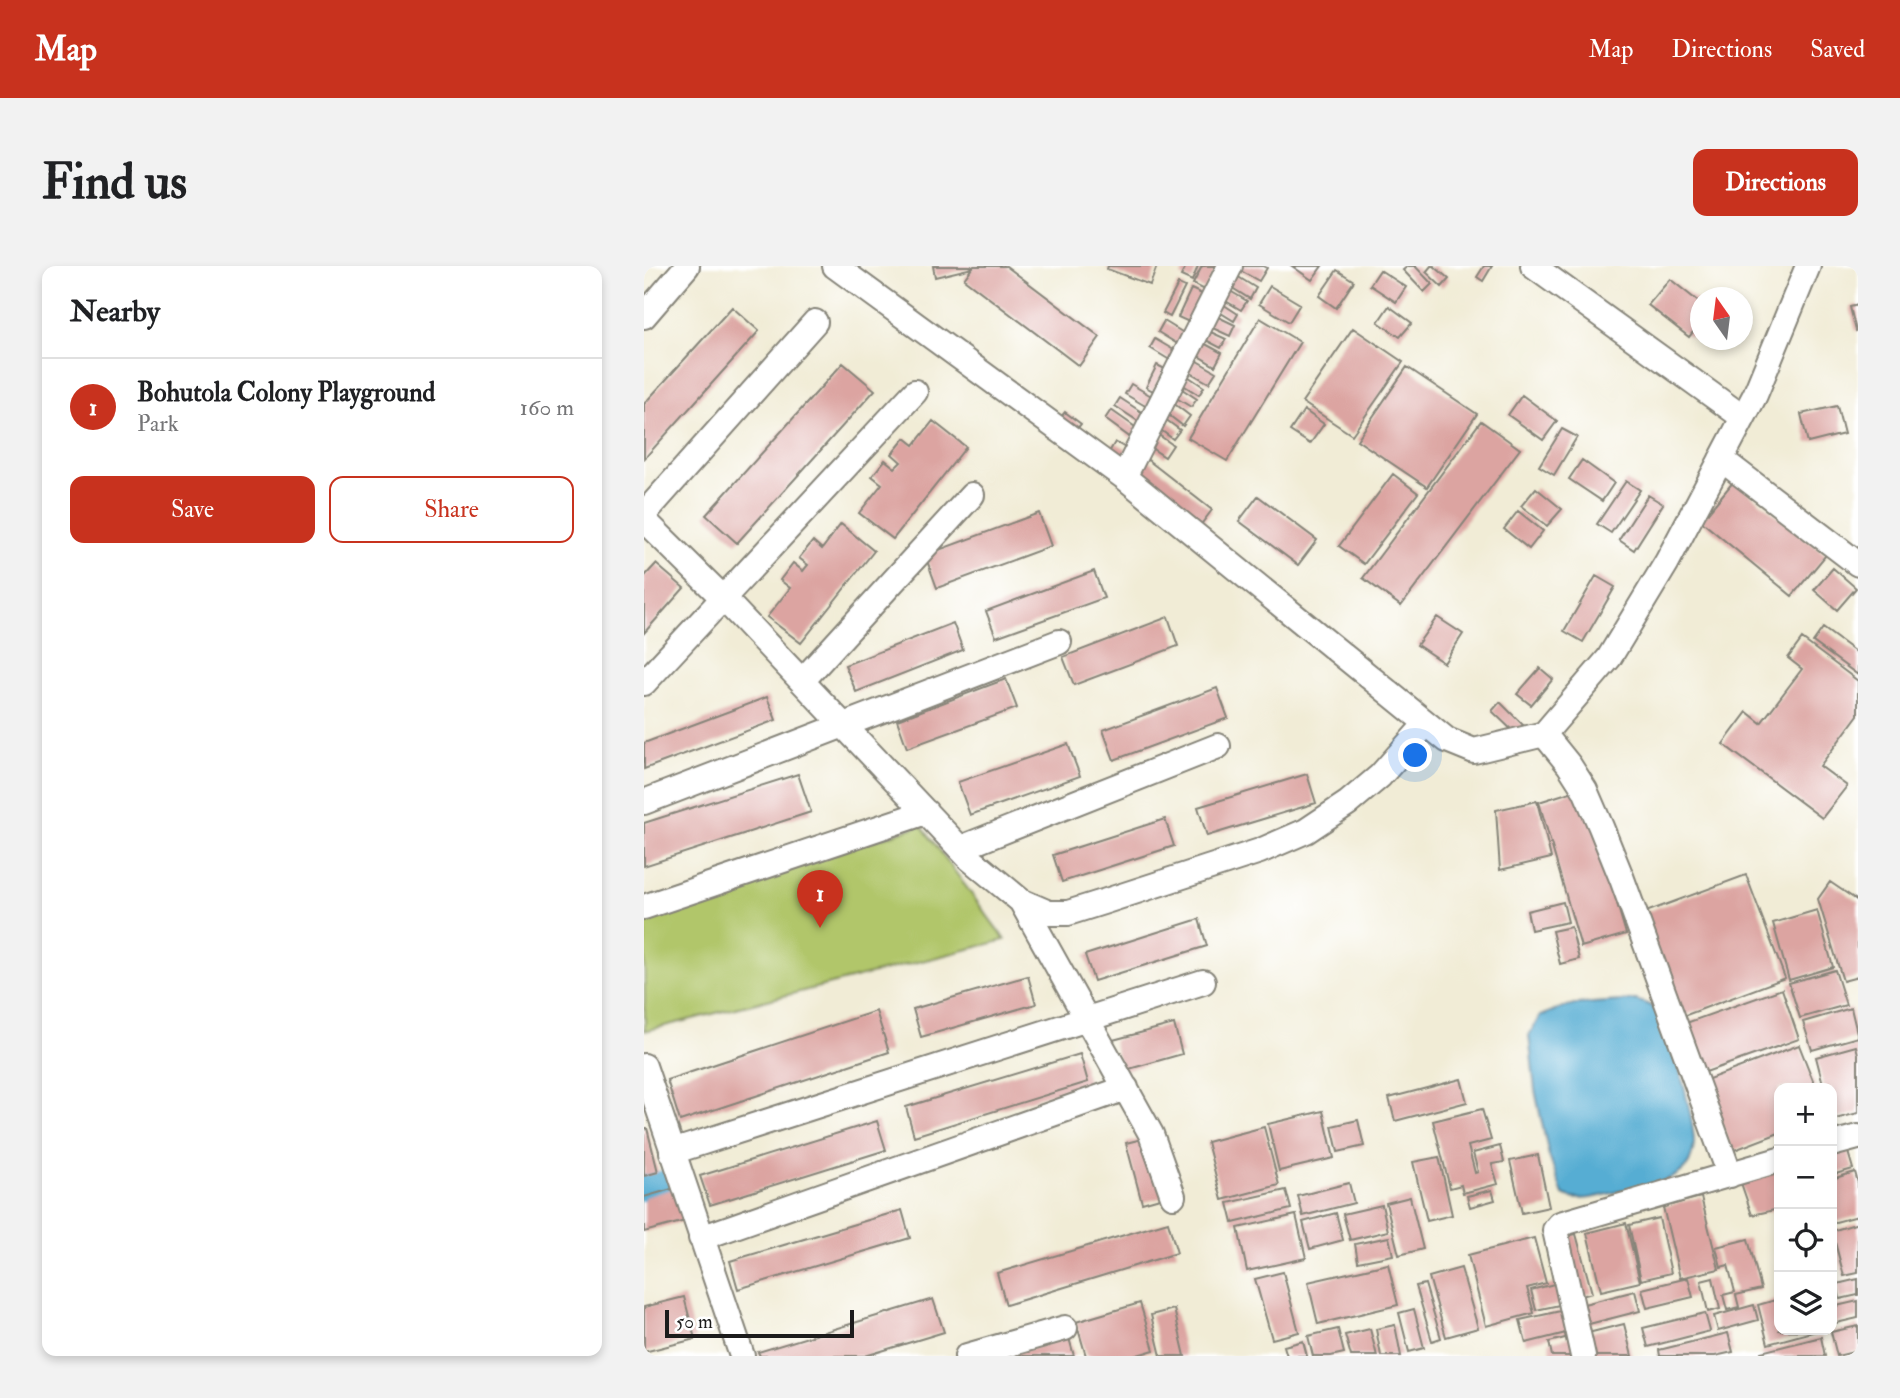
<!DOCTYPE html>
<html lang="en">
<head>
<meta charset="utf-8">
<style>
  :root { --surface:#fff; --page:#f2f2f2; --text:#202124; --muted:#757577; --line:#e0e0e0; --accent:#c8321e }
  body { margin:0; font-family:"IM FELL Double Pica",serif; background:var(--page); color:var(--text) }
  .controls { position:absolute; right:21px; bottom:21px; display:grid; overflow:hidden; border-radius:14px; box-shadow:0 4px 10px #0003 }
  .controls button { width:63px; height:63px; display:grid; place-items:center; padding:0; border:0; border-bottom:2px solid var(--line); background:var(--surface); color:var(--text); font:35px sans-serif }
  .compass { position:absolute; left:1046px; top:21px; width:63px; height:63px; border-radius:50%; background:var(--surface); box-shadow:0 4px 10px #0003; rotate:346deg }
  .scale { position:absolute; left:21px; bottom:18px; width:189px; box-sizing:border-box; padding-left:7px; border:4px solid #1c1c1c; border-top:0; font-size:19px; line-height:24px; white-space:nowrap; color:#1c1c1c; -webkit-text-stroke:5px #fff; paint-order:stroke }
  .you { position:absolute; left:772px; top:490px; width:24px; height:24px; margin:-18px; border:5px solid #fff; border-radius:50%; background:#1a73e8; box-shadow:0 0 0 10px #1a73e833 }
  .badge { display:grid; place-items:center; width:46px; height:46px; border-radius:50%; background:var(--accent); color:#fff; font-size:23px; font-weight:700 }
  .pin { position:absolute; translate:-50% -58px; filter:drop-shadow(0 2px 4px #0008) }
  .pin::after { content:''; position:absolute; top:37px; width:24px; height:21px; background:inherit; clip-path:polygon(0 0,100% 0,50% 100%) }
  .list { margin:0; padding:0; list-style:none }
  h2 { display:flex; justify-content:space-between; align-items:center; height:91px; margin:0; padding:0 28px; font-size:30px }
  h2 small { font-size:23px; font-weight:400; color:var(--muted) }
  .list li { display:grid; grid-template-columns:46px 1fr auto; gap:21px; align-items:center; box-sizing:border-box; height:98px; padding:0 28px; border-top:2px solid var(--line) }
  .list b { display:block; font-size:26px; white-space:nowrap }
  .list p { margin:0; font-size:23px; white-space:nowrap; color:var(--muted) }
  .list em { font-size:23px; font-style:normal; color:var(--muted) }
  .actions { display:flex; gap:14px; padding:21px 28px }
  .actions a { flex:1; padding:16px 0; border:2px solid var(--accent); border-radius:14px; text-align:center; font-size:24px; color:var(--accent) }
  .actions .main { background:var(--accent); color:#fff }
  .icon { flex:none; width:38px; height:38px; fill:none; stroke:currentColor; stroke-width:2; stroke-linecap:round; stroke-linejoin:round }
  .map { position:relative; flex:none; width:1214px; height:1090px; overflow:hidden; border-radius:14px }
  header { display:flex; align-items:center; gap:42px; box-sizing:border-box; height:98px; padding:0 35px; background:var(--accent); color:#fff }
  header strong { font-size:33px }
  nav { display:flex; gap:38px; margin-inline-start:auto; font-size:24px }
  .intro { display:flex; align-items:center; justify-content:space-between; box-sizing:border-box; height:168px; padding:0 42px }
  h1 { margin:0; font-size:49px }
  .button { padding:18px 32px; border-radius:14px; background:var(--accent); color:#fff; font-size:24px; font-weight:700 }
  main { display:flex; gap:42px; padding:0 42px }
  aside { flex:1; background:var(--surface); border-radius:14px; box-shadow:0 4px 10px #0003 }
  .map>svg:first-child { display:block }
  .green { fill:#b1c66a; stroke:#667143; stroke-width:2 }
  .water { fill:#56add3; stroke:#396478; stroke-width:2 }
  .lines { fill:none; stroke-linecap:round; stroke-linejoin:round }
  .canal { stroke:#56add3; stroke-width:26 }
  .building { fill:#dca4a1 }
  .minor-casing { stroke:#868479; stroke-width:28 }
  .minor { stroke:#fff; stroke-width:24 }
</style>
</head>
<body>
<header>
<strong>Map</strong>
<nav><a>Map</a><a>Directions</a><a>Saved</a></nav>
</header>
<div class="intro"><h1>Find us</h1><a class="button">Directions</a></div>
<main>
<aside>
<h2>Nearby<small></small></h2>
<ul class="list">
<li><span class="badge">1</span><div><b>Bohutola Colony Playground</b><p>Park</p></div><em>160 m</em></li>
</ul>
<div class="actions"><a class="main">Save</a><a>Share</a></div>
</aside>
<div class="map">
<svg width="1214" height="1090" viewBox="0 0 1214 1090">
  <rect width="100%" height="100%" fill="#fff"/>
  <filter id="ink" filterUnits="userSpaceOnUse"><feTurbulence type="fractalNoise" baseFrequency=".0143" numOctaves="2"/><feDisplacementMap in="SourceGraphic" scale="14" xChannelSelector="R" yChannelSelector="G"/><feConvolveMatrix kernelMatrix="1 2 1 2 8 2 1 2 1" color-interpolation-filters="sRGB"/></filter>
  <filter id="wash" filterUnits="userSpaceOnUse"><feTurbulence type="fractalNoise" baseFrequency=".00686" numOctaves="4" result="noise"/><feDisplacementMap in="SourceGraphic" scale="28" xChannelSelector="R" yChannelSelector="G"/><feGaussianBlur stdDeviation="1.57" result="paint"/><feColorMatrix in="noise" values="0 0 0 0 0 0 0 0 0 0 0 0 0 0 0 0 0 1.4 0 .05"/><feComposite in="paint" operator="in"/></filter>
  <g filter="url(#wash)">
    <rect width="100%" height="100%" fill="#f1ecd6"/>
    <!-- green -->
    <path class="green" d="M277 559 361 674 1 765 0 650Z"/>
    <!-- water -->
    <path class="water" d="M992 734C996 736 1003 737 1007 740 1026 753 1050 852 1050 877 1050 883 1047 892 1045 897 1034 917 997 920 977 925 959 929 936 938 919 929L905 890 891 824 885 769 896 750 914 743 934 738Z"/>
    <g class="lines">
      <!-- canal -->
      <path class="canal" d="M0 922 28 915"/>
    </g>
    <g id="blocks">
      <!-- building -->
      <path class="building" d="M289 0H327L328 2 330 0H362L456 71 435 100 320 13 328 2 291 11Z
        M464 0H513L506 19 463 3Z
        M542 0H554L548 15 537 10Z
        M558 0H573L561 24 549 18Z
        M588 0H619L623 2 615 15Z
        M648 0H678L668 14Z
        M764 0H771L788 18 780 26 759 4Z
        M787 0H790L805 13 798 21 782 6Z
        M840 0H848L839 15 833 11Z
        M693 4 710 15 692 42 675 30Z
        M736 4 762 21 752 36 726 19Z
        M588 7 612 22 606 33 582 18Z
        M1026 13 1056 37V57L1045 71 1004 39Z
        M534 18 541 21 526 51 519 47Z
        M626 20 656 38 645 56 615 38Z
        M581 22 603 35 597 44 575 31Z
        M547 23 558 28 545 56 534 51Z
        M574 35 594 48 590 55 569 42Z
        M1214 39V64L1212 65 1206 41Z
        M745 40 768 57 756 71 734 56Z
        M88 41 115 65 0 193V138Z
        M568 48 591 59 586 70 562 59Z
        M616 52 656 76 583 195 544 172Z
        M520 55 543 69 537 80 514 66Z
        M709 62 759 96 708 169 658 136Z
        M560 63 582 73 577 82 556 71Z
        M511 73 535 87 529 96 506 82Z
        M554 74 578 87 571 100 548 86Z
        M546 91 572 106 565 117 540 103Z
        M199 97 231 124 93 277 62 249Z
        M513 99 521 103 509 125 502 121Z
        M763 101 833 148 783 221 713 174Z
        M539 107 560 121 555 129 533 115Z
        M487 118 509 131 503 141 481 128Z
        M532 119 553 133 547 141 526 128Z
        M878 129 913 155 899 174 864 149Z
        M476 132 502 149 497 157 471 140Z
        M524 133 546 150 539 160 517 143Z
        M1193 140 1200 168 1164 177 1157 148Z
        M467 144 494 163 487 172 461 153Z
        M660 144 680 158 666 178 646 165Z
        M421 146 437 158 428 169 412 157Z
        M517 150 536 164 529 173 510 159Z
        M289 155 322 181 249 273 215 247 238 218 228 210 241 194 251 202 257 196 248 188 261 172 270 179Z
        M837 155 876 183 757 340 719 312Z
        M918 163 933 171 910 209 895 200Z
        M509 165 529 179 521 191 501 178Z
        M471 176 483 183 474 200 461 193Z
        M500 191 568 244 555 261 487 208Z
        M938 194 970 217 958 235 925 213Z
        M749 208 774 227 720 298 695 280Z
        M982 215 996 224 967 267 953 258Z
        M1090 215 1182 289 1148 330 1057 255Z
        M892 222 918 243 903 260 877 240Z
        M1004 229 1019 238 990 284 975 274Z
        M614 230 673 274 654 299 595 255Z
        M874 245 899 265 885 283 860 263Z
        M395 247 407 280 293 322 281 289Z
        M197 258 230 285 157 377 123 351 146 322 136 314 149 297 159 305 164 299 155 292 169 275 178 283Z
        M12 298 40 322 0 367V311Z
        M1189 302 1212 322 1193 344 1170 324Z
        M450 305 460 332 352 371 342 345Z
        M952 310 971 321 939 376 920 365Z
        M524 351 534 380 430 419 419 391Z
        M793 351 819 368 800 397 773 379Z
        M309 357 319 384 212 426 201 399Z
        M1179 362 1214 388V409L1169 376Z
        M1158 373 1214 415V449L1176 500 1203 520 1178 552 1079 478 1103 446 1117 457 1158 403 1144 392Z
        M896 402 909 413 887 439 873 428Z
        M362 413 373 442 263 482 253 454Z
        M573 422 584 452 470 494 459 464Z
        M123 431 132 454 0 503V477Z
        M856 436 879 459 871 467 848 445Z
        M424 478 436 510 326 549 314 516Z
        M154 508 167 546 0 600V557Z
        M663 508 672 537 563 570 554 541Z
        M939 522 982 668 937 681 895 536Z
        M893 535 907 592 856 604 852 544Z
        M521 553 530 580 418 616 409 589Z
        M1102 609 1141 712 1037 751 999 647Z
        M1186 616 1214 635V711L1199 715 1174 633Z
        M919 636 924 656 887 664 883 645Z
        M1173 644 1189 701 1145 714 1129 657Z
        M555 653 563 680 450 715 441 689Z
        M927 661 935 693 916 698 908 665Z
        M1191 704 1202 739 1156 752 1145 717Z
        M384 710 392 738 277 771 269 743Z
        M1138 723 1155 773 1059 807 1042 757Z
        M1207 742 1214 771 1168 784 1159 756Z
        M232 745 245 786 36 855 23 814Z
        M530 758 538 788 478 805 469 774Z
        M1155 779 1172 822H1135V867L1088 885 1062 814Z
        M1212 780 1214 788V847L1188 854V822H1180L1172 791Z
        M436 788 444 816 270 870 262 841Z
        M817 813 823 836 751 855 745 832Z
        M838 843 847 874 824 880 831 907 834 906 829 887 856 880 860 896 848 898 854 918 819 927 817 919 806 922 789 855Z
        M679 845 690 892 635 905 624 858Z
        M714 854 720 880 694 886 688 860Z
        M233 855 242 884 66 939 56 910Z
        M620 861 635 919 578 934 563 876Z
        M0 862H3L14 906 0 910Z
        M506 871 523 930 498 937 482 877Z
        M1202 879 1209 903 1188 909V883Z
        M894 889 905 941 878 947 866 895Z
        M795 891 808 949 783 955 769 896Z
        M1135 902V943L1108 949 1096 914Z
        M1211 906 1214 917V950L1188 957V913Z
        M705 917 710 937 659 950 654 930Z
        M31 922 41 955 0 966V931Z
        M642 924 647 943 589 957 584 937Z
        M848 924 851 934 826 941 823 930Z
        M766 931 779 983 755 989 742 937Z
        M1057 931 1075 1003 1036 1012 1019 941Z
        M738 939 744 965 706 974 699 948Z
        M258 944 266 972 94 1023 86 995Z
        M692 947 699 974 666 983 659 956Z
        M652 949 662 992 603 1005 594 962Z
        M1015 952 1027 1007 997 1014 985 959Z
        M524 956 533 987 362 1039 353 1007Z
        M982 957 996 1016 957 1025 943 967Z
        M1214 957V1007L1200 1010 1188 965Z
        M932 968 948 1027 934 1031 919 971Z
        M745 971 749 989 714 996 711 978Z
        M890 972 902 1017 883 1022 890 1047 842 1060 824 989Z
        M1104 973 1117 1023 1092 1029 1095 1041 1083 1044 1079 1029 1091 1026 1084 999 1077 1001 1072 981Z
        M744 998 754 1039 674 1058 664 1016Z
        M817 1002 834 1062 802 1071 785 1011Z
        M639 1006 655 1066 628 1073 611 1013Z
        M1044 1012 1049 1031 1003 1042 998 1023Z
        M1069 1012 1076 1043 1064 1046 1057 1015Z
        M1214 1013V1029L1196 1033 1193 1018Z
        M914 1017 920 1038 892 1044 887 1024Z
        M781 1018 797 1072 788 1075 772 1020Z
        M991 1025 996 1045 945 1058 940 1038Z
        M40 1031 51 1073 0 1086V1041Z
        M289 1033 300 1066 221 1090H116L114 1086Z
        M1135 1033V1064L1172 1065 1124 1078 1114 1039Z
        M1214 1035V1052L1188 1058V1041Z
        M496 1037 510 1084 490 1090H442L432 1056Z
        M1110 1039 1114 1054 1074 1065 1070 1050Z
        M530 1043 541 1090H517L507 1049Z
        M770 1043 780 1082 765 1086 755 1047Z
        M921 1044 926 1066 882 1077 876 1054Z
        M1061 1047 1066 1065 1004 1081 999 1062Z
        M980 1058 988 1090H946L940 1068Z
        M751 1059 757 1090H737L732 1063Z
        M1214 1060V1085L1193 1090 1187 1066Z
        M694 1063 700 1087 687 1090H669L664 1070Z
        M726 1063 733 1090H707L701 1069Z
        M1084 1067 1089 1086 1071 1090H1016L1015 1084Z
        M929 1070 933 1090H908L905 1076Z
        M1177 1071 1181 1090H1117V1086Z
        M425 1072 430 1090H359Z
        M659 1075 663 1090H643L640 1080Z"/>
    </g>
  </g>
  <g filter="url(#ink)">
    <use href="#blocks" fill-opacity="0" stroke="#868479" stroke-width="2"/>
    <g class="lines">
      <!-- minor casing -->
      <g class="minor-casing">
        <path id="minor" d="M191 0 480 211 803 474 830 485 900 468 965 392 1023 296 1111 129 1164 0
          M889 0 1097 150
          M0 50 43 0
          M1077 193 1214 298
          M480 211 586 0
          M0 248 171 56
          M0 254 80 333 325 592 377 635 405 647H424L459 636 616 585 662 565 704 537 736 510 782 458
          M158 415 328 229
          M0 417 271 126
          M900 468 925 499 941 524 957 561 978 613 1086 909
          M0 536 415 376
          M317 582 574 480
          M377 635 507 868 529 930
          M0 641 282 546
          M0 800 98 1090
          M1188 878 1214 871
          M28 886 559 716
          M57 972 482 822
          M323 1090 421 1062
          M939 1090 911 964 916 958 1135 894"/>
      </g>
      <!-- minor -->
      <use href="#minor" class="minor"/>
    </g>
  </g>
</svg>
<div class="controls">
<button>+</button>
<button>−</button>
<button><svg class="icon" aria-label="locate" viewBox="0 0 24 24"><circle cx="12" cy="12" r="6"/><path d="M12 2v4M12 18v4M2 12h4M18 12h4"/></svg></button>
<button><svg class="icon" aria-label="layers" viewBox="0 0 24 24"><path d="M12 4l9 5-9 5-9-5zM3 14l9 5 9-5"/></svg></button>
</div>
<svg class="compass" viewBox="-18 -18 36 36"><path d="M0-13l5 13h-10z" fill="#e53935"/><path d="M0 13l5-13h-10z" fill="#757577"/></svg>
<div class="scale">50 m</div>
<div class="you"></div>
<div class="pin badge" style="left:176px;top:662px">1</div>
</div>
</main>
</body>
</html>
